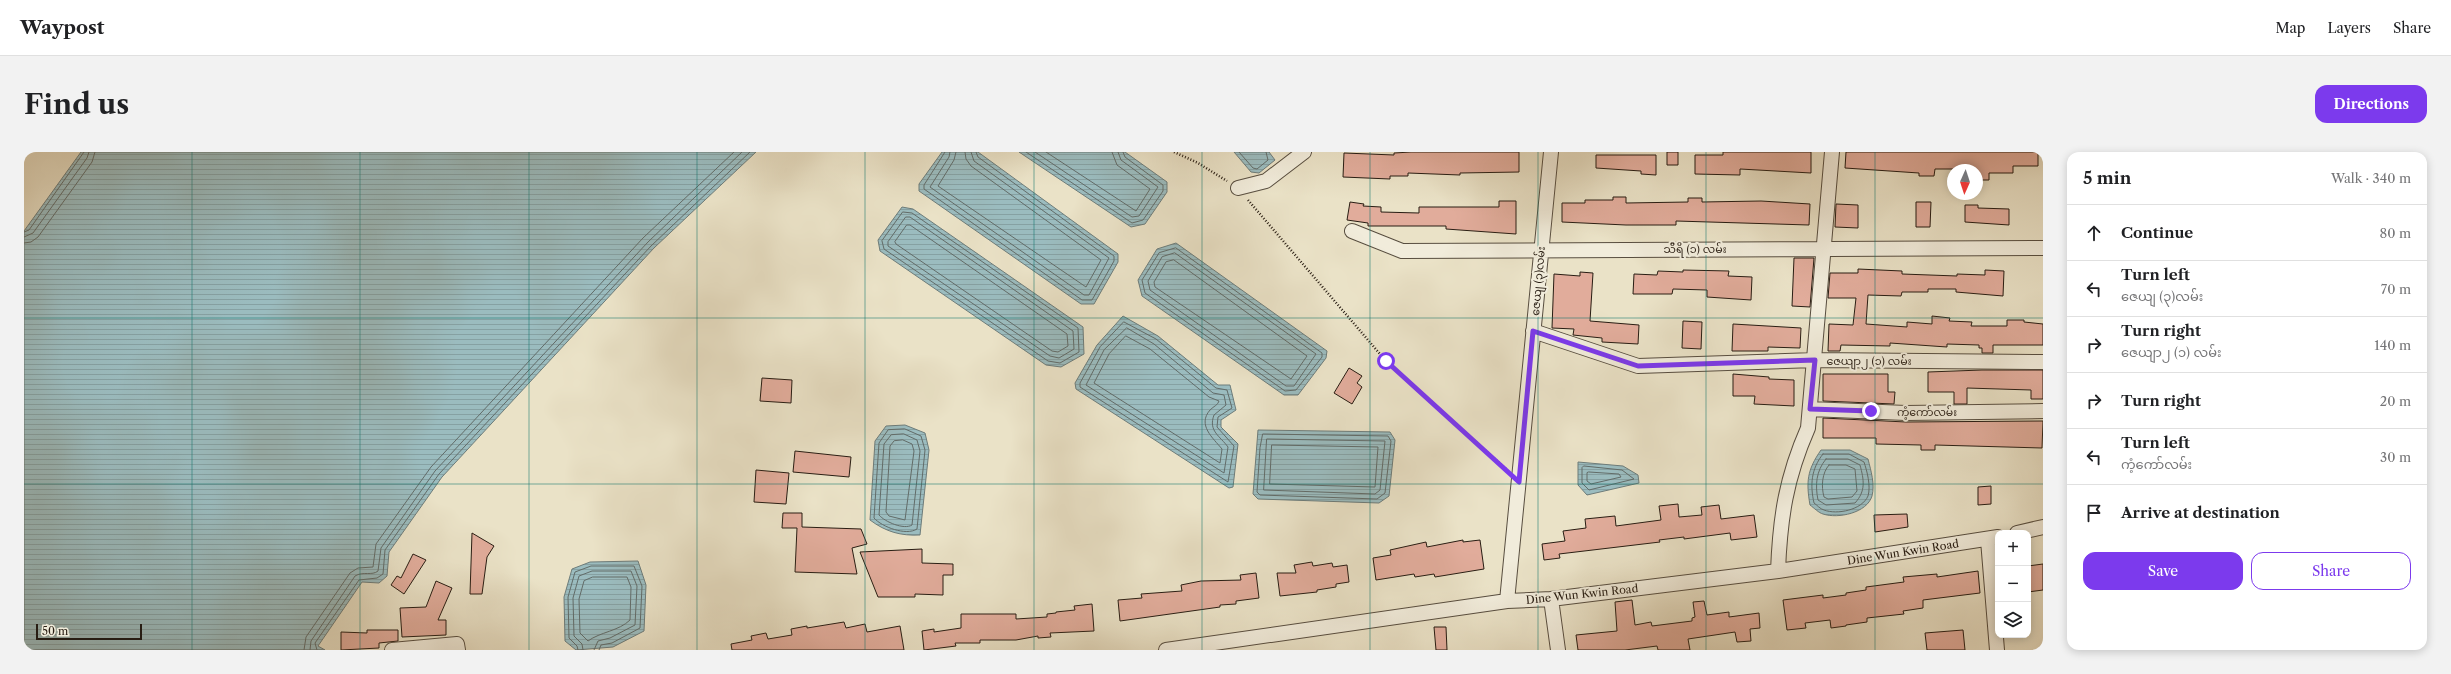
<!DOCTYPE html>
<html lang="en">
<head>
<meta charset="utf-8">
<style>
  :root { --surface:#fff; --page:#f2f2f2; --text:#202124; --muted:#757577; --line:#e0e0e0; --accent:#7c3aed }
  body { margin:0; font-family:"Libre Caslon Text","Noto Sans Myanmar",serif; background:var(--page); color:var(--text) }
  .controls { position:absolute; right:12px; bottom:12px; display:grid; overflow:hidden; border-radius:8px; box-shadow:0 2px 10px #0003 }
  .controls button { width:36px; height:36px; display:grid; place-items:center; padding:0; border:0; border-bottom:1px solid var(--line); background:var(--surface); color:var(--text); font:20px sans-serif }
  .compass { position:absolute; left:1923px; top:12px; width:36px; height:36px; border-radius:50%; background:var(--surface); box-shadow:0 2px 10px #0003; rotate:183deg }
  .scale { position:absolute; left:12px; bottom:10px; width:106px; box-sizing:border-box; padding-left:4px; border:2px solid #281d13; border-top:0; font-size:11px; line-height:14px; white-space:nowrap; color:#281d13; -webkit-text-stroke:3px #f1ecdb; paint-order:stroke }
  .stop { position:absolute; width:12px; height:12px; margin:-9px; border:3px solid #7c3aed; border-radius:50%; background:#fff }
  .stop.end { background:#7c3aed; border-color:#fff; box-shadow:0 1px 4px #0008 }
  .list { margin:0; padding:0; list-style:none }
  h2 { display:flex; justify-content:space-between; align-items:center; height:52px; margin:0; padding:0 16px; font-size:17px }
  h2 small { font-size:13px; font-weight:400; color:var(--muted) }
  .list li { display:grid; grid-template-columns:26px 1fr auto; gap:12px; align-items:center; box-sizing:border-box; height:56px; padding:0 16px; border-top:1px solid var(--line) }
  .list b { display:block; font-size:15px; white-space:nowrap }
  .list p { margin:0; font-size:13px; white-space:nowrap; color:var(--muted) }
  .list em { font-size:13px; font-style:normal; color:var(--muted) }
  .actions { display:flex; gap:8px; padding:12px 16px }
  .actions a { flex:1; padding:9px 0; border:1px solid var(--accent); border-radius:12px; text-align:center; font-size:14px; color:var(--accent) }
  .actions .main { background:var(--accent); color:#fff }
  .icon { flex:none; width:22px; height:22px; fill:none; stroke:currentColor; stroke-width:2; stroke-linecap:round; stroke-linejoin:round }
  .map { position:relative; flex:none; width:2019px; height:498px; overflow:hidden; border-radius:12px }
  header { display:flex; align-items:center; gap:24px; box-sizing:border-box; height:56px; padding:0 20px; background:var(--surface); border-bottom:1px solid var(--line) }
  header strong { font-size:19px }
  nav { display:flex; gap:22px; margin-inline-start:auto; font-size:14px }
  .intro { display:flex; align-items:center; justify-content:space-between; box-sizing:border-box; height:96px; padding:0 24px }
  h1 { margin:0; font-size:28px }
  .button { padding:10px 18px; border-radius:12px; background:var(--accent); color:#fff; font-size:14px; font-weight:700 }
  main { display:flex; gap:24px; padding:0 24px }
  aside { flex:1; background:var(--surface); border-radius:12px; box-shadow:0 2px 10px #0003 }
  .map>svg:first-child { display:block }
  .water { fill:url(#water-rules); stroke:#6d7c7a }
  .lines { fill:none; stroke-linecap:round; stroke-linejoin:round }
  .shore { stroke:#626c69; stroke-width:1 }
  .building { fill:#e1ac9b; stroke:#281d13 }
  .minor-casing { stroke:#584e40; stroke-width:16 }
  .path { stroke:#281d13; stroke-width:2.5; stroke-dasharray:1 2; stroke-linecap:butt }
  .minor { stroke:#f1ecdb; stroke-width:14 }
  .route { stroke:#7c3aed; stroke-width:5 }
  .grid { fill:none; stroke:#0f766e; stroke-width:1; stroke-opacity:0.55 }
  .labels { text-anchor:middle; stroke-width:4; stroke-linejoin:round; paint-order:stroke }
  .street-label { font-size:11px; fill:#281d13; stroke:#f1ecdb }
</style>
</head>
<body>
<header>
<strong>Waypost</strong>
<nav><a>Map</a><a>Layers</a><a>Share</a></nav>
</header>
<div class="intro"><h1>Find us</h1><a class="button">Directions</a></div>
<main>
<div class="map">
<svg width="2019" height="498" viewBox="0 0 2019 498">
  <defs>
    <pattern id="water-rules" width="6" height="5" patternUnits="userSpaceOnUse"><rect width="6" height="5" fill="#9bbcbf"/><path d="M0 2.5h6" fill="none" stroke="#86a1a3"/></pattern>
  </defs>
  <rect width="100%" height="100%" fill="#eae2c7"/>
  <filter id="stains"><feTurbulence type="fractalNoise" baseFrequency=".005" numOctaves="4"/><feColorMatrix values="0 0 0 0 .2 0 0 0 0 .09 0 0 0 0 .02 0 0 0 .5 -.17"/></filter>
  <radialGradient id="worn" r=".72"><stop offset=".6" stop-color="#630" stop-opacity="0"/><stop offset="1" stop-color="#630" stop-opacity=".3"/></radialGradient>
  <!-- water -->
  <path class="water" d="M57 0H732L630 96 418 325 365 400 363 424 355 431 338 430 294 494 301 498H0V79Z
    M918 0H954L1094 102V110L1070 152H1057L895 39V32Z
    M995 0H1101L1143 30V40L1121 72 1107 75Z
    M1210 0H1245L1251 8 1235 21 1227 20Z
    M878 55 889 57 1059 175 1060 202 1037 215 1022 213 856 99 854 88Z
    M1152 91 1303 199 1302 206 1274 243H1260L1118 144 1114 128 1133 97Z
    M1099 164 1134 184 1194 233H1206L1212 258 1197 268V275L1214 292 1209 335 1205 336 1052 237 1051 231 1073 193Z
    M881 273 901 281 905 298 896 383C877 384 862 380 846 368L851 289 862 274Z
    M1234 278 1366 280 1371 288 1365 344 1355 351 1234 347 1229 342Z
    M1797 298H1826L1844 307C1847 319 1851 332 1848 344 1843 361 1814 367 1799 362 1795 361 1790 356 1786 353 1782 330 1783 318 1797 298Z
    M1554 310 1599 314 1614 323 1615 331 1563 343 1554 333Z
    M614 409 622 433 620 479 589 495 552 498 541 489 540 445 548 417 566 410Z"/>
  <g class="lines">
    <!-- shore -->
    <path class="shore" d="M921 0 900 33V37L1058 148H1068L1090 109V104L954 5 952 0
      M926 0 925 5 906 35 1060 143H1065L1085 106 950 9 947 0
      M932 0 930 8 914 34 1062 135 1077 108 947 14 942 7 941 0
      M1002 0 1108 71 1119 68 1139 39V33L1101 5 1099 0
      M1011 0 1108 65 1115 64 1134 35 1097 8 1094 0
      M1022 0 1112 59 1126 37 1093 13 1088 0
      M1215 0 1229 16 1233 17 1244 8 1242 0
      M879 60 888 61 1054 176 1055 200 1036 211 1024 209 860 97 858 89Z
      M882 65H886L1049 179 1050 197 1035 206 1026 204 864 94V90Z
      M883 73H886L1043 182 1044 194 1034 200 1028 199 872 92 871 90Z
      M0 80 5 78 60 0
      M0 85 9 81 63 6 65 0
      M0 91 7 90 14 85 68 10 71 0
      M1152 96 1298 201V205L1272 238 1261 239 1121 141 1118 128 1135 101Z
      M1151 101 1292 202 1270 234H1262L1126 138 1124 129 1138 105Z
      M1150 108 1283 204 1267 227 1131 135 1130 130 1142 110Z
      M1100 170 1132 187 1192 236 1203 238 1208 256 1194 265 1193 275 1210 294 1204 330 1056 235V231L1076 195Z
      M1103 176 1130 192 1189 241 1200 243 1202 253 1190 263C1184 279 1196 284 1204 295L1200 321 1062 233 1080 198Z
      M1102 184 1126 197 1185 245 1195 249C1194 253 1190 254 1186 258 1173 273 1189 286 1198 297L1196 311 1070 231 1085 202Z
      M881 277 897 284 901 298 893 377C882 384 858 375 850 366L855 291 864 278Z
      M880 282 893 288 896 299 888 373C880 378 861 370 855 363L860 292 867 283Z
      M1239 282 1364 284 1367 289 1361 341 1353 347 1236 343 1233 340 1236 296Z
      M1243 287 1361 289 1356 338 1351 342 1240 338Z
      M879 288 888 292 890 299 881 368 865 364 862 360 866 294 870 289Z
      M1248 293 1354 295 1351 335 1246 332Z
      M1799 302H1825L1840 310C1843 319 1847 334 1844 344 1838 358 1813 363 1800 358 1796 357 1793 353 1790 351 1786 333 1787 317 1799 302Z
      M1802 307H1824L1836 313C1840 328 1842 339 1831 351L1802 353 1794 348C1791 333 1792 319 1802 307Z
      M1805 313H1822L1831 317 1833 339 1828 345 1804 347 1800 345C1797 334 1798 321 1805 313Z
      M1560 314 1598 318 1610 327 1565 338 1558 331V316Z
      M1565 320 1595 322 1597 325 1567 332 1563 329V321Z
      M569 425H603L607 435 606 468C595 479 576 480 564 489L556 481 555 447 560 429Z
      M280 498 282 485 326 421 334 416 349 415 352 392 407 315 619 86 710 0
      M286 498 287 489 331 424C339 419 348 424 354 419L357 396 411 319 624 90 718 0
      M293 498 291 491 335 428 353 426 359 422 361 398 415 322 627 94 726 0
      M554 498 553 494 545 486 544 445 551 420 567 414H610L618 434 616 476 588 491 577 493 575 498
      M559 498 558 492 550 484 549 446 555 424 568 419H607L613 434 611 473 586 486 574 489 570 498"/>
  </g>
  <!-- building -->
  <path class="building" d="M1387 0H1495V20L1436 21V23L1384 21V24H1366V27L1319 25 1320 1 1370 3V1Z
    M1643 0H1654V13H1643Z
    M1699 0H1787V21L1716 17V23L1671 22V3H1699Z
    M1822 0H2014V14H1989V21H1965V28H1953V18L1946 17H1911L1910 24H1895V21L1821 16Z
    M1572 3H1632V23L1617 22V19L1572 16Z
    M1589 45H1602V51L1664 50V46H1678V50L1737 49 1786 52 1785 73 1652 69V73H1602L1538 70V51H1561V48H1589Z
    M1475 49H1492V82L1422 77V74H1344V71L1323 68 1326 50 1340 52 1339 54 1357 55V60L1395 61V55H1475Z
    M1892 50H1907L1906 75H1892Z
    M1812 52 1834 53V76L1811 75Z
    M1941 53H1954V56L1985 57V73L1941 70Z
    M1770 106H1790L1786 155 1768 154Z
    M1834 117 1878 119V122L1933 124V122L1961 123V118L1980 119 1979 144 1932 140V137H1904V140H1878L1877 144 1844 143 1842 172 1883 175V170L1908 172V164L1926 166 1925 169 1948 170 1947 174H1983V168H2000V170L2019 172V193H1969V201H1958V196H1955V193L1923 192V195L1866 191V194L1817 193 1816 199H1804L1805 172 1829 173 1832 146H1804L1806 121H1834Z
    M1659 118 1705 119 1704 124 1728 125 1727 148 1683 145V138L1649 137 1648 142H1609L1610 122 1633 123 1634 119 1659 120Z
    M1556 120 1569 121 1566 169 1615 173 1614 192 1578 190V186L1549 183 1550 177 1528 176 1530 122 1556 124Z
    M1659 169 1678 170 1677 197 1658 196Z
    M1709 172 1777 176 1776 196 1744 195V199H1708Z
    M1325 216 1338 224 1333 231 1338 235 1328 252 1310 241Z
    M1958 218H2019V247H2007V238L1943 236V252H1930V240H1904V220Z
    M1709 222 1745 225V227L1770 228V254L1730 252 1731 244H1709Z
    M1799 222H1864V240H1871L1870 252 1799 249Z
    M738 226 768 228 767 251 736 249Z
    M1799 266 1882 270 2019 269 2018 296 1911 293V298H1897V293L1852 292V286H1799Z
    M771 299 827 305 825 325 769 320Z
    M732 318 765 321 762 352 730 350Z
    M1967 334V352L1954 353V335Z
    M1654 352 1655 365 1678 363 1677 355 1695 353 1697 367 1730 363 1733 385 1707 388 1706 381 1660 387V385L1635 388 1636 390 1535 402 1536 406 1520 408 1518 392 1541 389 1539 379 1562 376 1561 367 1591 364 1592 374 1637 368 1635 354Z
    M759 361H778V375L837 377 843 392 828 396 833 422 771 420 773 376H758Z
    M1883 362 1884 375 1851 380 1850 363Z
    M448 381 470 394 463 405 458 442H446Z
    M1439 388V390L1456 388 1460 417 1411 425 1410 422 1391 425 1390 422 1352 428 1349 406 1367 403 1366 398 1402 390 1403 395Z
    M898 397V411L929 412V423H919V443L891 442V445H854L836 400Z
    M389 402 402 408 380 442 367 433 373 424 377 426Z
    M1288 410 1289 414 1308 411 1309 415 1323 413 1325 430 1312 432V435L1293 438V440L1256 444 1253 421H1272L1270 413Z
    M2019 412V438L2004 440V414Z
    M1954 419 1956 441 1899 448V456L1879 459 1880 462 1843 466V470L1822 473V474L1807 476 1806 468 1781 471 1782 476 1763 478 1759 448 1799 443V446L1822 443V441L1842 438V435L1880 430 1879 425 1913 422V425Z
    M1232 421 1235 446 1212 449V452L1196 453V455L1096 469 1094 448 1118 446 1117 442 1158 439 1157 433 1177 429 1217 428 1216 423Z
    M412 429 428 436 414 468H422V483L378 485 376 456 402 455Z
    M1608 448 1611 473 1627 470 1628 474 1668 469V466L1671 465 1669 450 1680 449 1683 463 1705 460V465L1735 461 1736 476 1726 477 1727 489 1713 490 1711 480 1664 487 1666 498H1634L1633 494 1601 498H1554L1552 483 1593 479 1591 450Z
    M1068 452 1070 479 1026 481 1027 485 1014 486V484L992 488H956V491H931L932 494 900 498 898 479 910 477V480L937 476V462H992V467L1023 465V462L1032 461V460L1051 458 1050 454Z
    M820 470 822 476 841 472 843 480 876 474 880 498H708L707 492 728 488 727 484 742 481 744 487 768 483 767 477 783 474V476Z
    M1410 475H1422L1423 498H1412Z
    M343 478H374V489L355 491V496L317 498V480L343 481Z
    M1939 478 1941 498H1903L1901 481Z"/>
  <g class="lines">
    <!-- minor casing -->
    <g class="minor-casing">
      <path id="minor" d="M1214 36 1242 29 1280 0
        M1328 79 1378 99 2019 96
        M1509 179 1614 214 1791 208 2019 210
        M1786 257 1882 261 2019 259
        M1993 381 2019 375
        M1964 388 1973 498
        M1754 419C1756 366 1762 326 1784 276L1808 0
        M1527 447 1534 498
        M1483 449 1527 0
        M368 498 433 492 434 498
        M1142 498 1483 449 1527 447 1754 419 1974 385"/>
    </g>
    <!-- path -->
    <path class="path" d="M1150 0 1174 11 1203 29
      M1224 48 1362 209 1482 317"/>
    <!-- minor -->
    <use href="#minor" class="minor"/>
  </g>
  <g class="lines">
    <!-- route -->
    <path class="route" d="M1362 209 1495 330 1509 179 1614 214 1791 208 1786 257 1847 259"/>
  </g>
  <!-- grid -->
  <path class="grid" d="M168 0V498M336 0V498M505 0V498M673 0V498M841 0V498M1010 0V498M1178 0V498M1346 0V498M1514 0V498M1682 0V498M1851 0V498M0 166H2019M0 332H2019"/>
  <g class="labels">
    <!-- street labels -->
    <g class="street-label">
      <text x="1671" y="101">သီရိ (၁) လမ်း</text>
      <text transform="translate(1514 129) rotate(-85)" y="4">ဇေယျ (၃)လမ်း</text>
      <text x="1845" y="213">ဇေယျာ၂ (၁) လမ်း</text>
      <text x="1903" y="264">ကံ့ကော်လမ်း</text>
      <text transform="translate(1879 400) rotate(-9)" y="4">Dine Wun Kwin Road</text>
      <text transform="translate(1558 442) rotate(-6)" y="4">Dine Wun Kwin Road</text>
    </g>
  </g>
  <rect width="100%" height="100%" filter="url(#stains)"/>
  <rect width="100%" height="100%" fill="url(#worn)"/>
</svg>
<div class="controls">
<button>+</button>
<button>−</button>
<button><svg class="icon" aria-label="layers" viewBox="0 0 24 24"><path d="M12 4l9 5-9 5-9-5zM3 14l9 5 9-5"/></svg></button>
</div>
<svg class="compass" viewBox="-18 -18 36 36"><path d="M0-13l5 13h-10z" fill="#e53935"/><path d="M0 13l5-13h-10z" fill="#757577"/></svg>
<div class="scale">50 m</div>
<div class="stop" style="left:1362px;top:209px"></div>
<div class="stop end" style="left:1847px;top:259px"></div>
</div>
<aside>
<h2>5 min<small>Walk · 340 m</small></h2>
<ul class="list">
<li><svg class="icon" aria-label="ahead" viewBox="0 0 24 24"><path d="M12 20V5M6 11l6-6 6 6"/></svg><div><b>Continue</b></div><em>80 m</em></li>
<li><svg class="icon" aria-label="left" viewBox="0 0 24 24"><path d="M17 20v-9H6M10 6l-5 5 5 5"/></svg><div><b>Turn left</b><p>ဇေယျ (၃)လမ်း</p></div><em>70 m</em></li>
<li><svg class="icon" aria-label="right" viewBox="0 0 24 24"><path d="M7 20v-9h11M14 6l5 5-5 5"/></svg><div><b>Turn right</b><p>ဇေယျာ၂ (၁) လမ်း</p></div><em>140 m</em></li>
<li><svg class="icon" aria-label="right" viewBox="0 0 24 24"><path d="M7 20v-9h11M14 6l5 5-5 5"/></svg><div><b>Turn right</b></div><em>20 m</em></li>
<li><svg class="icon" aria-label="left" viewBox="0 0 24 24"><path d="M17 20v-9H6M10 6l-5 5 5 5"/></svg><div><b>Turn left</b><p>ကံ့ကော်လမ်း</p></div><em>30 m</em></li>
<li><svg class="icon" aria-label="arrive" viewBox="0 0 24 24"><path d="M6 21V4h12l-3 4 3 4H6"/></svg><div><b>Arrive at destination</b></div></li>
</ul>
<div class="actions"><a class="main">Save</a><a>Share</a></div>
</aside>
</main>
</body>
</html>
